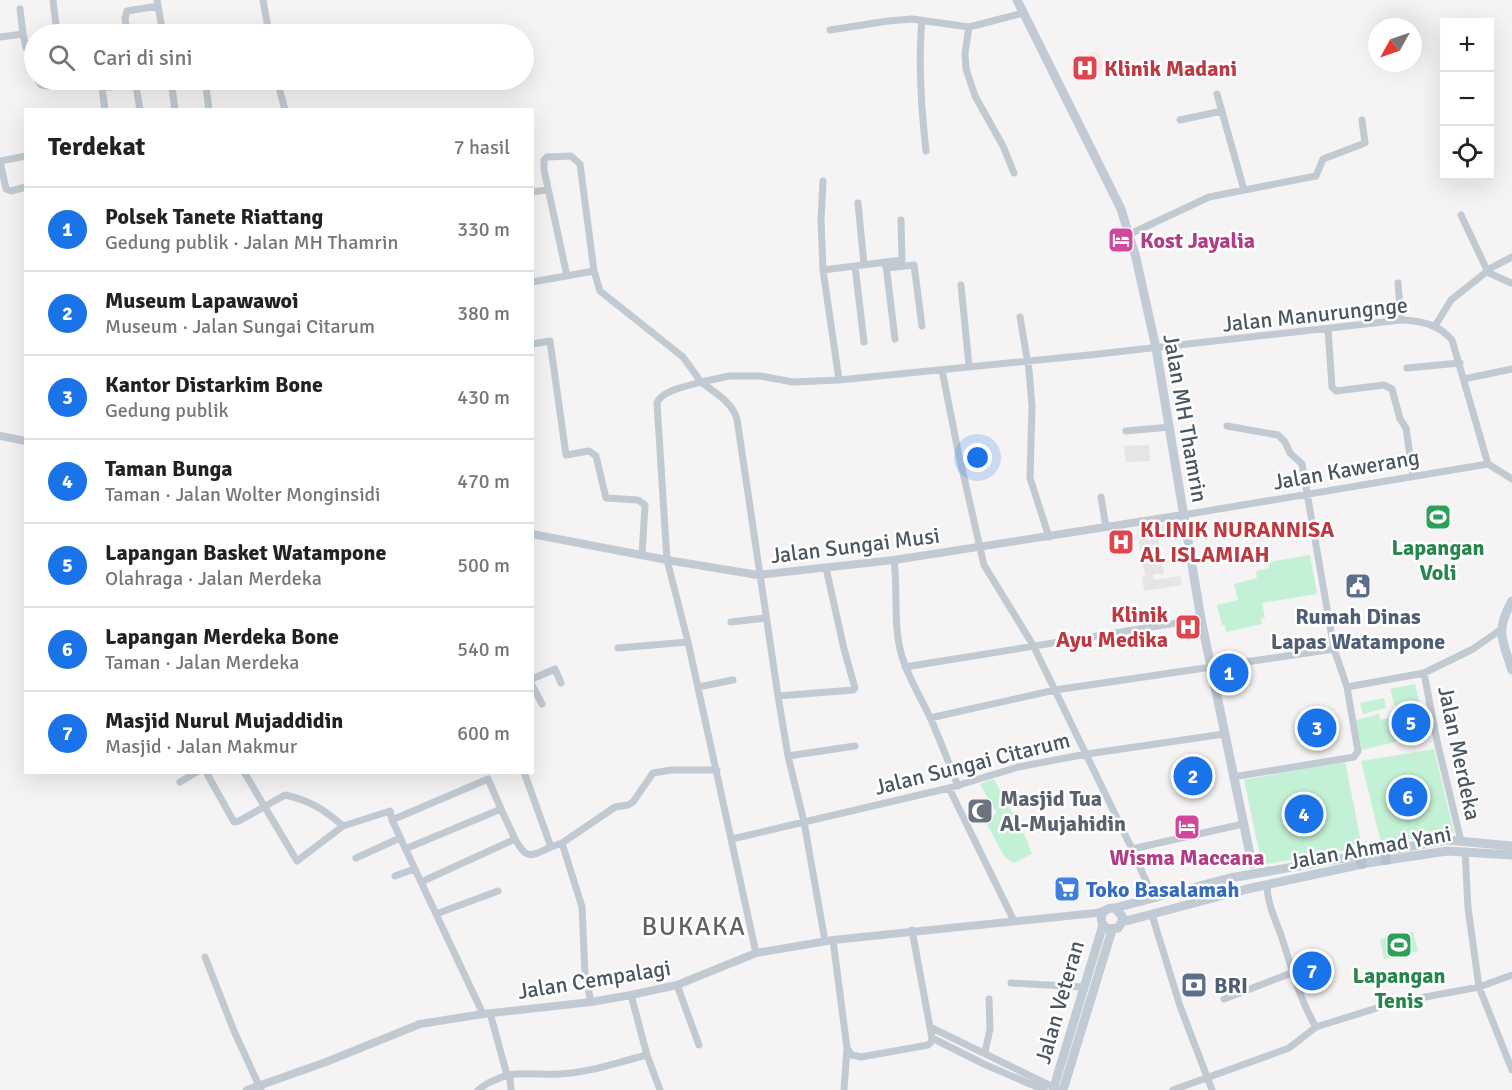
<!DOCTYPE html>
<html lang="id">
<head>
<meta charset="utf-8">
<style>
  :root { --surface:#fff; --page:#f6f6f6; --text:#222; --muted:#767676; --line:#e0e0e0; --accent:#1a73e8 }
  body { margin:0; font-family:Signika,sans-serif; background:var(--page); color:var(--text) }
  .controls { position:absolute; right:18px; top:18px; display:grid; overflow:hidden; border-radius:0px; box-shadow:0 6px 24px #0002 }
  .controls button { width:54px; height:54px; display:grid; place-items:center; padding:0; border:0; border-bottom:2px solid var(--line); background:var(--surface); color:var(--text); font:30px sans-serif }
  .compass { position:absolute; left:1368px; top:18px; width:54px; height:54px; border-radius:50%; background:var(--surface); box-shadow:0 6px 24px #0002; rotate:230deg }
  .you { position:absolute; left:978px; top:458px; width:21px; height:21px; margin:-15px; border:4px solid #fff; border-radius:50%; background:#1a73e8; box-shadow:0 0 0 9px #1a73e833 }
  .badge { display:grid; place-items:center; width:39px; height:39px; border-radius:50%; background:var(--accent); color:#fff; font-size:20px; font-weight:700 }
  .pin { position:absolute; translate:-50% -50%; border:3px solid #fff; box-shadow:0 2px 6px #0006 }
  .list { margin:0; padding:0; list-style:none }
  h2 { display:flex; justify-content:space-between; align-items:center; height:78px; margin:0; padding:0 24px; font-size:26px }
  h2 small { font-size:20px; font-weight:400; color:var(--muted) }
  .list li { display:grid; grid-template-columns:39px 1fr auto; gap:18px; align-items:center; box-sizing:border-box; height:84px; padding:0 24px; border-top:2px solid var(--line) }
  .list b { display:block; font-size:22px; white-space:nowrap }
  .list p { margin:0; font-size:20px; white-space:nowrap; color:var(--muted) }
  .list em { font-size:20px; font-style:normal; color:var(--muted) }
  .icon { flex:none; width:33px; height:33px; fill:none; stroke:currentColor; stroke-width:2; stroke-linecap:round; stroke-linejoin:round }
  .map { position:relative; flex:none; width:1512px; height:1090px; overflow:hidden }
  .search { position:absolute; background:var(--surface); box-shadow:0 6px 24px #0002; left:24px; top:24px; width:510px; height:66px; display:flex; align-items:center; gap:15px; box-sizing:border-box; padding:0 21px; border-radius:33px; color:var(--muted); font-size:22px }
  .panel { position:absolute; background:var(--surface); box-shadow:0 6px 24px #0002; left:24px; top:108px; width:510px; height:666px; border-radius:0px }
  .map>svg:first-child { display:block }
  .education { fill:#e6e4e5 }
  .medical { fill:#fce8e6 }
  .green { fill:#c3f1d5 }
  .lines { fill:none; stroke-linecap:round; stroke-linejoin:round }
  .minor { stroke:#c1cad2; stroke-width:7 }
  .tertiary { stroke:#c1cad2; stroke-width:8 }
  .secondary { stroke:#c1cbd6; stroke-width:9 }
  .primary { stroke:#b3c2d1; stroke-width:10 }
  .labels { text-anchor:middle; stroke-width:5; stroke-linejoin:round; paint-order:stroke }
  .health-label { font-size:22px; font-weight:bold; fill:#be3a42; stroke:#fff; text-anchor:start }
  .hotel-label { font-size:22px; font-weight:bold; fill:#b23c85; stroke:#fff; text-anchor:start }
  .street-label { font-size:22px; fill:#4a5661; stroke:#fff }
  .leisure-label { font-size:22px; font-weight:bold; fill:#27864d; stroke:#fff }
  .service-label { font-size:22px; font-weight:bold; fill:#4e5e75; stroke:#fff }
  .worship-label { font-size:22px; font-weight:bold; fill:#5b616d; stroke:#fff; text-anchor:start }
  .shop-label { font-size:22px; font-weight:bold; fill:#366cbe; stroke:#fff; text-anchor:start }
  .quarter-label { font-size:26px; letter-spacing:1.5px; fill:#5f6368; stroke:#fff }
</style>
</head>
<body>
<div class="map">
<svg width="1512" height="1090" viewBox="0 0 1512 1090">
  <rect width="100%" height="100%" fill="#f5f3f3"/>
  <!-- education -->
  <path class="education" d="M1149 445 1150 461 1126 462 1124 446Z
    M1168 524 1169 535 1163 536 1159 540 1164 574H1149H1153L1154 580 1180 576 1182 585 1144 591 1142 576 1146 575 1142 564 1137 528Z"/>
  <!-- medical -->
  <path class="medical" d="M1099 50 1104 69 1094 73 1092 69 1082 73 1077 68 1075 58Z"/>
  <!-- green -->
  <path class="green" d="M1443 509 1450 516 1435 529 1428 521Z
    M1310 555 1317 594 1262 603 1265 618H1261L1262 624 1226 632 1225 625H1222L1217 605 1238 600 1234 584 1257 578 1256 571 1269 568 1268 562Z
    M1415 684 1428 738 1404 743 1390 689Z
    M1384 698 1386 708 1363 714 1360 703Z
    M1379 714 1380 720 1393 717 1399 741 1362 750 1356 720Z
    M1434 749 1454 833 1381 843 1361 761Z
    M1345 761 1362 847 1262 865 1244 780Z
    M994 779 1026 838 1032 854 1013 863 1004 856 985 821 997 813 980 784Z
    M1413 932 1418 951 1384 959 1380 939Z"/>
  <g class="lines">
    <!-- minor -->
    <path class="minor" d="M53 0 57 34
      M157 0 163 34
      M263 0 269 34
      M20 9 23 34
      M922 20C918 64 921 107 926 151
      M830 30 888 21 912 19 969 27
      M127 34 125 18 127 11 158 6
      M0 37 23 34 26 48 32 53 34 61
      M38 80 41 85 47 86 98 80 102 88 105 110
      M135 80 140 110
      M171 80 175 110
      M205 80 209 110
      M277 80 285 110
      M102 88 163 80
      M1217 94 1244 190
      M1180 120 1222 111
      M26 156 0 161 6 189 11 191 26 187
      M1014 173 1003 146 975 96 966 69 965 53 969 27 1023 13
      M823 181 821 220 823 270 839 380
      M532 192 547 190
      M858 203 864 264
      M1130 234 1209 197 1316 176 1323 159 1365 143 1362 120
      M886 265 895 339
      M855 266 864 342
      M886 268 914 265 922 326
      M823 270 902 260 901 220
      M1487 270 1512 257
      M1487 272 1511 283
      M567 276 544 170V160L547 157 571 156 580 164 594 271
      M532 282 594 271 600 291 683 357 701 382 729 376H760L793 382 839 380 1089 355 1401 320C1422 321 1438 324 1452 340L1488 464
      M1398 283 1401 320
      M961 285 969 366
      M1020 317 1029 370 1032 406 1030 478 1049 537
      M1435 326 1451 300 1485 273 1487 270 1461 215
      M1328 329 1332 387 1336 391 1384 385 1392 389 1400 419 1406 428 1413 476
      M532 344 550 341 566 455 589 451 596 456 606 498 638 500 645 505 642 555
      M1407 368 1460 363
      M942 370 958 451 984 565 1033 645 1132 849 1153 897
      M1464 379 1512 369
      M1227 426 1278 435 1285 442 1290 453 1302 464 1334 649 1347 687 1358 751 1354 757 1233 777
      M1126 431 1170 427
      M1101 497 1106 527
      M1183 515 1488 464 1512 479
      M894 560C898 591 893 623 901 653 907 676 920 696 930 717 940 740 949 763 958 786
      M731 622 765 618
      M618 648 688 642
      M905 667 1201 619
      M1424 673 1437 741 1461 841
      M532 679 555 669 561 683
      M532 685 542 704
      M698 687 733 680
      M1347 687 1424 673 1473 649 1500 630
      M778 696 853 690 855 688 844 649 826 568
      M930 718 1055 690 1334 649
      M788 756 855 746
      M206 772 234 822 239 821 285 795C309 800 325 810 343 826
      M244 772 297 861 343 826 390 811 392 820
      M524 772 551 847 562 843
      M180 782 197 772
      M949 788 1014 921
      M515 839C527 861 531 856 551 847
      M732 839 949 788 1018 767 1087 754 1224 734
      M405 849 501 809 488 779 392 820 421 882
      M1132 849 1243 824
      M1465 851 1468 908 1479 987 1512 1070
      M356 858 400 838
      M395 876 414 869
      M1267 885C1267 902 1275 919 1281 935 1291 965 1299 999 1316 1027
      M436 914 498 891
      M1152 915 1180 1006 1212 1090
      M833 940 847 1048 844 1090
      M756 953 688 642 667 560 657 403C662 390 688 386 701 382 715 393 732 402 737 419L778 696 788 756 804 822 825 941
      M205 957 234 1031 261 1090
      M1011 983 1084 987
      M677 985 699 1045
      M631 995 647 1055 660 1090
      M1224 999 1294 972
      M591 1002 585 974 582 907 562 843 615 807 628 805 633 802 653 773 671 770H717
      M483 1014 421 882 515 839 501 809
      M930 1027 1057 1089
      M932 1038 986 1065 1044 1090
      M847 1048 852 1055 861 1057 928 1045 931 1042 932 1038 912 930
      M985 1052 990 1029 989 999
      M478 1090 488 1083 507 1075 490 1013
      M511 1090 510 1079 507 1075C527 1072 540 1075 559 1074 589 1073 619 1062 647 1055
      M1173 1090 1289 1048 1316 1027 1393 1003 1479 987 1512 975"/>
    <!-- tertiary -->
    <path class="tertiary" d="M0 436 26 441
      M532 534 667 560 758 575 894 560 1183 515
      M247 1090 326 1062 420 1024 483 1014 591 1002 631 995 677 985 756 953 833 940 1096 913 1106 910"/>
    <!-- secondary -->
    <path class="secondary" d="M1017 0 1121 209 1136 258 1156 348 1201 619 1252 864
      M1512 601C1495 631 1502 639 1512 670
      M1115 908 1122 916V922L1118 928 1108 929C1096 921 1101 907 1115 908L1230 878 1447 840 1512 846
      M1122 922 1247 889 1367 863 1447 851 1512 855
      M1053 1090 1103 925
      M1063 1090 1112 930"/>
    <!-- primary -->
    <path class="primary" d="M1385 851 1386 860
      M1360 855 1362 864"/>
  </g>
  <!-- icons -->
  <defs>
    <g id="hospital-square" transform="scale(1.35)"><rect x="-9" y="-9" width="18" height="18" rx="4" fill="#e0444e" stroke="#fff"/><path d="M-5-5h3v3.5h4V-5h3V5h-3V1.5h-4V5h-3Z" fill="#fff"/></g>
    <g id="hotel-square" transform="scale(1.35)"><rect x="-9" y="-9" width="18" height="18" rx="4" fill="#d1479c" stroke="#fff"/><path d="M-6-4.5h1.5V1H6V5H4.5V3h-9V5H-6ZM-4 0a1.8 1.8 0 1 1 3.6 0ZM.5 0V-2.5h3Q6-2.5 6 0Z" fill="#fff"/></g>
    <g id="stadium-square" transform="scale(1.35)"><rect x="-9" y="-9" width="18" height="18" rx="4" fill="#2e9e5b" stroke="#fff"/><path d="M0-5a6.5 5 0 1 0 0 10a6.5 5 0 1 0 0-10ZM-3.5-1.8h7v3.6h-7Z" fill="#fff"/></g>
    <g id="civic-square" transform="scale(1.35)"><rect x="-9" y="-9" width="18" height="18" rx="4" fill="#5c6f8a" stroke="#fff"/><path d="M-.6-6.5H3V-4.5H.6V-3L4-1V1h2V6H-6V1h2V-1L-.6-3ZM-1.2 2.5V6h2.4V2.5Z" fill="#fff"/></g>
    <g id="mosque-square" transform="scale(1.35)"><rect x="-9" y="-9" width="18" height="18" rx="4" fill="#6b7280" stroke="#fff"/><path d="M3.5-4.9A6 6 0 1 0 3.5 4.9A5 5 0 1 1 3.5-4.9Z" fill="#fff"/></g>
    <g id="supermarket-square" transform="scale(1.35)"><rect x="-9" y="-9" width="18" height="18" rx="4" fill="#3f7fe0" stroke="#fff"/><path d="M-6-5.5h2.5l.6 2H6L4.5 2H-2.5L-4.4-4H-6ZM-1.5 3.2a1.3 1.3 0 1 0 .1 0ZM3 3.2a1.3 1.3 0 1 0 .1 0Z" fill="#fff"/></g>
    <g id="bank-square" transform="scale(1.35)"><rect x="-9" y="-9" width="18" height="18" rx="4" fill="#5c6f8a" stroke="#fff"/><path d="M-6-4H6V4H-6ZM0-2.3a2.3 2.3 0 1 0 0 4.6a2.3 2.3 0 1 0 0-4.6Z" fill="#fff"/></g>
  </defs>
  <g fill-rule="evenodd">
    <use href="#hospital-square" x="1085" y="68"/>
    <use href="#hotel-square" x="1121" y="240"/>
    <use href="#stadium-square" x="1438" y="517"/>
    <use href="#hospital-square" x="1121" y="542"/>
    <use href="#civic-square" x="1358" y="586"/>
    <use href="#hospital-square" x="1188" y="627"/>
    <use href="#mosque-square" x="980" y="811"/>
    <use href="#hotel-square" x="1187" y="827"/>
    <use href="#supermarket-square" x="1067" y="889"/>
    <use href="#stadium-square" x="1399" y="945"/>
    <use href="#bank-square" x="1194" y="985"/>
  </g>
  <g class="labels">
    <!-- health labels -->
    <g class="health-label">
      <text x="1104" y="76">Klinik Madani</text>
      <text x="1140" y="537">KLINIK NURANNISA<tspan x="1140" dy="25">AL ISLAMIAH</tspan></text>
      <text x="1168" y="622" text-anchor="end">Klinik<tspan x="1168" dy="25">Ayu Medika</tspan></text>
    </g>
    <!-- hotel labels -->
    <g class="hotel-label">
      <text x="1140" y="248">Kost Jayalia</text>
      <text x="1187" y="865" text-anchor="middle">Wisma Maccana</text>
    </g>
    <!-- street labels -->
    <g class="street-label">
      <text transform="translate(1315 314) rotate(-6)" y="8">Jalan Manurungnge</text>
      <text transform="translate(1186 418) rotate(80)" y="8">Jalan MH Thamrin</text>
      <text transform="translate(1346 469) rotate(-10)" y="8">Jalan Kawerang</text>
      <text transform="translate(855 545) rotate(-7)" y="8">Jalan Sungai Musi</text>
      <text transform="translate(1460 753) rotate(78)" y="8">Jalan Merdeka</text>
      <text transform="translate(972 763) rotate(-14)" y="8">Jalan Sungai Citarum</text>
      <text transform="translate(1370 847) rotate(-10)" y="8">Jalan Ahmad Yani</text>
      <text transform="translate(594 979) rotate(-9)" y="8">Jalan Cempalagi</text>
      <text transform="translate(1059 1002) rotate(-74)" y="8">Jalan Veteran</text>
    </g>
    <!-- leisure labels -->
    <g class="leisure-label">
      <text x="1438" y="555">Lapangan<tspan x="1438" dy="25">Voli</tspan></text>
      <text x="1399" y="983">Lapangan<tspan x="1399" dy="25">Tenis</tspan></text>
    </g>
    <!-- service labels -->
    <g class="service-label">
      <text x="1358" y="624">Rumah Dinas<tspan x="1358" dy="25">Lapas Watampone</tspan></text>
      <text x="1214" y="993" text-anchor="start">BRI</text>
    </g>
    <!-- worship labels -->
    <g class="worship-label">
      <text x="1000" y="806">Masjid Tua<tspan x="1000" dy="25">Al-Mujahidin</tspan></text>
    </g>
    <!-- shop labels -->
    <g class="shop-label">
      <text x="1086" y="897">Toko Basalamah</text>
    </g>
    <!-- quarter labels -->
    <g class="quarter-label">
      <text x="694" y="935">BUKAKA</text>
    </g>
  </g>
</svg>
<div class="controls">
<button>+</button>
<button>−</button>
<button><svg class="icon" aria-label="locate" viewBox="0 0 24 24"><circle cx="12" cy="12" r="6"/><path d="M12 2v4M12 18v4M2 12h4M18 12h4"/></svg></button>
</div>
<svg class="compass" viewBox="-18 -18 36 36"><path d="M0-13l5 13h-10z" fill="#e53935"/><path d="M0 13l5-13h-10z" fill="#767676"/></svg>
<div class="you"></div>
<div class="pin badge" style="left:1229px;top:673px">1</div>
<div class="pin badge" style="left:1193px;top:776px">2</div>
<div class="pin badge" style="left:1317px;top:728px">3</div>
<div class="pin badge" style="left:1304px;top:814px">4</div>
<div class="pin badge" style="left:1411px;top:723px">5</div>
<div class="pin badge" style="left:1408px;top:797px">6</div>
<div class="pin badge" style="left:1312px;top:971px">7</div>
<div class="search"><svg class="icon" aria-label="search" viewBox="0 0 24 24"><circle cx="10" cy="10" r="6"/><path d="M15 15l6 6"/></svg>Cari di sini</div>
<section class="panel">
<h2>Terdekat<small>7 hasil</small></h2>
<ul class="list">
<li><span class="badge">1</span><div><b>Polsek Tanete Riattang</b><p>Gedung publik · Jalan MH Thamrin</p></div><em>330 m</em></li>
<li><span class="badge">2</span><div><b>Museum Lapawawoi</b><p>Museum · Jalan Sungai Citarum</p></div><em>380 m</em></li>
<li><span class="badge">3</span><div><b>Kantor Distarkim Bone</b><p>Gedung publik</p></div><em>430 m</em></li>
<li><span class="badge">4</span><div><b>Taman Bunga</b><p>Taman · Jalan Wolter Monginsidi</p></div><em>470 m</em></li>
<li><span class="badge">5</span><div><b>Lapangan Basket Watampone</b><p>Olahraga · Jalan Merdeka</p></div><em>500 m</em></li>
<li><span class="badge">6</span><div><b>Lapangan Merdeka Bone</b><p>Taman · Jalan Merdeka</p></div><em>540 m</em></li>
<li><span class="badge">7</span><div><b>Masjid Nurul Mujaddidin</b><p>Masjid · Jalan Makmur</p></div><em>600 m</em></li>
</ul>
</section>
</div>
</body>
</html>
